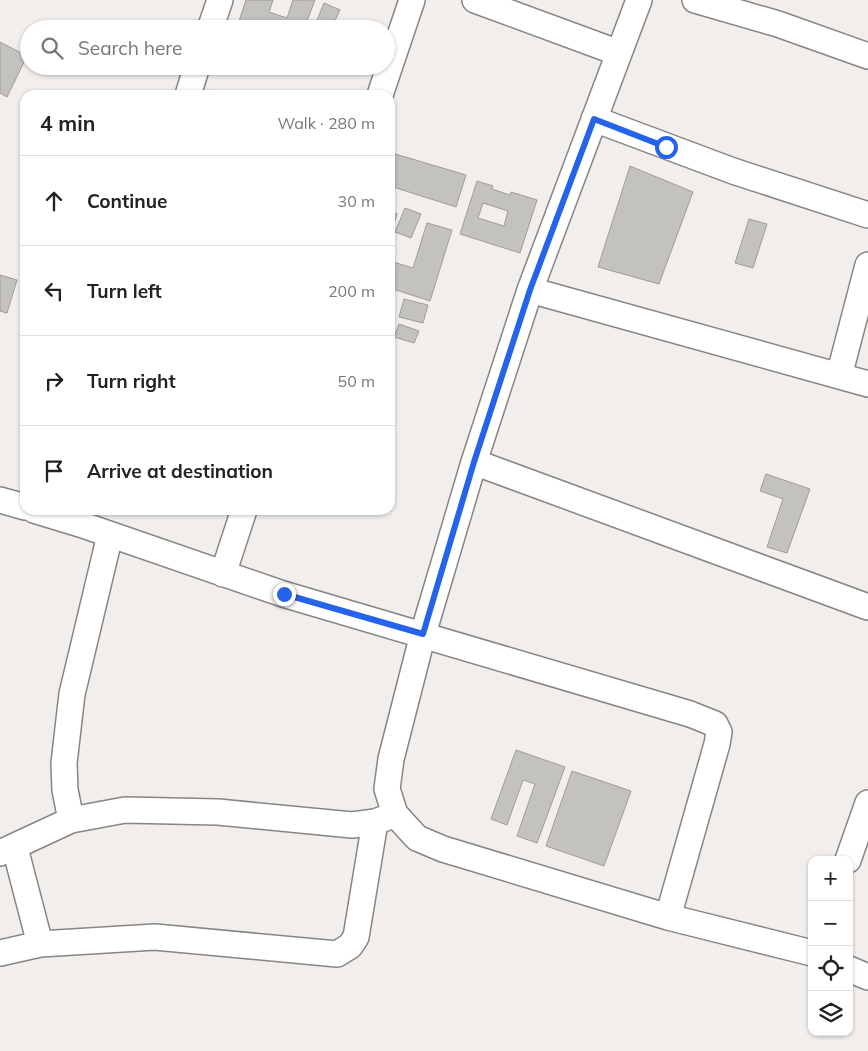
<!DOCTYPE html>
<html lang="en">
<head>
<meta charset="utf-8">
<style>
  :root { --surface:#fff; --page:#f6f6f6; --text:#222; --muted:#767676; --line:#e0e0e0 }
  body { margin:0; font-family:Mulish,sans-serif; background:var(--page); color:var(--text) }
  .controls { position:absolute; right:15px; bottom:15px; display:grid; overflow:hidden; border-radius:10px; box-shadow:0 1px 4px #0004 }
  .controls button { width:45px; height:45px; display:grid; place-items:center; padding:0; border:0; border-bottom:1px solid var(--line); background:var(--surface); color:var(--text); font:25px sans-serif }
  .stop { position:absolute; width:15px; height:15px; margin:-11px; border:4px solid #2563eb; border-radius:50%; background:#fff }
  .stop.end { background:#2563eb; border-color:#fff; box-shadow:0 1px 5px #0008 }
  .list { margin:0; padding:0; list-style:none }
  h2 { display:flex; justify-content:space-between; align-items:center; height:65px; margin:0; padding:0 20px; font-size:21px }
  h2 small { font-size:16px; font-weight:400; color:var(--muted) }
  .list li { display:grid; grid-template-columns:32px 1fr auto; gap:15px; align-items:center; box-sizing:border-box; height:90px; padding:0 20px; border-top:1px solid var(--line) }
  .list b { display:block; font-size:19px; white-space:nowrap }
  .list em { font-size:16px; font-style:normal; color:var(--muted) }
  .icon { flex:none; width:28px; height:28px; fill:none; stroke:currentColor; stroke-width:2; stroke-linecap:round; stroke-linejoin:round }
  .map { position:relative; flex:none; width:868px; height:1051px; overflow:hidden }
  .search { position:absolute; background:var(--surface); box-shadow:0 1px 4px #0004; left:20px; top:20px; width:375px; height:55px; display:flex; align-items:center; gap:12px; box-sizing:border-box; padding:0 18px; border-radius:28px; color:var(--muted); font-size:19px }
  .panel { position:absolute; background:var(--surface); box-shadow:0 1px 4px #0004; left:20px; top:90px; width:375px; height:425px; border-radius:15px }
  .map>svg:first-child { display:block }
  .building { fill:#c4c2bf; stroke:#9e9b99; fill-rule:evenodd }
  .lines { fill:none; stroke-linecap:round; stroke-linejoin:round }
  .minor-casing { stroke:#878582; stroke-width:28 }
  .minor { stroke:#fff; stroke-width:25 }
  .route { stroke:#2563eb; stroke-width:6 }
</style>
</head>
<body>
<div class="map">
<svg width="868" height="1051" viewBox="0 0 868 1051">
  <rect width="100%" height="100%" fill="#f1eeec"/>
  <!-- building -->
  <path class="building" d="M246 0H273L269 12 287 18 293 0H315L304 29H252L238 24Z
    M324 3 340 10 331 29 315 25Z
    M0 42 27 56 7 97 0 93Z
    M210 90 223 95H208Z
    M392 153 466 175 456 207 390 186V160Z
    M630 166 693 192 659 284 598 267Z
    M477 181 493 186 492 189 510 195 511 192 537 200 520 253 460 234ZM483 203 508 211 504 226 478 218Z
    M405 208 421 214 411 238 395 232Z
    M390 211 397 214 390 236Z
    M749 219 767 224 753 268 735 263Z
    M427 223 452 230 430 301 390 288V261L413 268Z
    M0 275 17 280 7 313 0 311Z
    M404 299 428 305 423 323 399 317Z
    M399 324 419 331 414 343 394 337Z
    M766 474 810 489 787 553 767 547 783 499 760 491Z
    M516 750 565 767 537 843 517 836 535 784 523 780 507 825 491 819Z
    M572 771 631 791 604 866 546 846Z"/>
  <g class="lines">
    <!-- minor casing -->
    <g class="minor-casing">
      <path id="minor" d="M475 0 619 53
        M639 0 530 290 474 462 423 634 391 759 387 789 395 814 417 838 443 849 668 917 812 953
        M695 0 778 24 868 56
        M210 29 220 0
        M188 95 197 66
        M380 95 412 0
        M594 119 733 171 868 215
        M530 290 868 384
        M839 376 868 265
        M474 462 868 607
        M0 500 25 507
        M34 510 80 524 283 594 690 714 715 724 719 732 717 744 668 917
        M223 574 244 510
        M71 820 65 790 64 763 72 694 110 535
        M15 848 40 944
        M0 853 71 820 125 810 218 812 352 825 375 822 391 816
        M848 860 868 803
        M0 953 40 944 155 937 337 954 350 946 356 937 375 822
        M849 969 868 977"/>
    </g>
    <!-- minor -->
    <use href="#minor" class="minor"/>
  </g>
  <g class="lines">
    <!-- route -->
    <path class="route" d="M284 594 423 634 474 462 530 290 594 119 666 147"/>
  </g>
</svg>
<div class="controls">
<button>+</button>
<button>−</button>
<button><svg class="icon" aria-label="locate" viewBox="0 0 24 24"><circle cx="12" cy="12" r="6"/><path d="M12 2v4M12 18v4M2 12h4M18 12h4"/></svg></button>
<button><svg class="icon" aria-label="layers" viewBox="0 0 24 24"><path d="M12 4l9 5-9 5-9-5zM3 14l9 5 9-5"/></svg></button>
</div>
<div class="stop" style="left:666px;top:147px"></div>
<div class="stop end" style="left:284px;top:594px"></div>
<div class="search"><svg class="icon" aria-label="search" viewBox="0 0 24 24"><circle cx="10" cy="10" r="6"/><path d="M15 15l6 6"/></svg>Search here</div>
<section class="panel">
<h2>4 min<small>Walk · 280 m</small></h2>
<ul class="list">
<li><svg class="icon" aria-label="ahead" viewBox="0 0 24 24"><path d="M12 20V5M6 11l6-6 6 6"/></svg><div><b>Continue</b></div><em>30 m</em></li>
<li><svg class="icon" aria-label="left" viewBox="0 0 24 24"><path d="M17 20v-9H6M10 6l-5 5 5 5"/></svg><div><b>Turn left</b></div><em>200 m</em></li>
<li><svg class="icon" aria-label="right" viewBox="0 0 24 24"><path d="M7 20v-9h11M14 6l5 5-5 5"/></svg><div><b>Turn right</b></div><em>50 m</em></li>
<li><svg class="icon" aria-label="arrive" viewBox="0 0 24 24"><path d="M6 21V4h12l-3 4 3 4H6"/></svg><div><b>Arrive at destination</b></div></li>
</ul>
</section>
</div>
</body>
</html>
